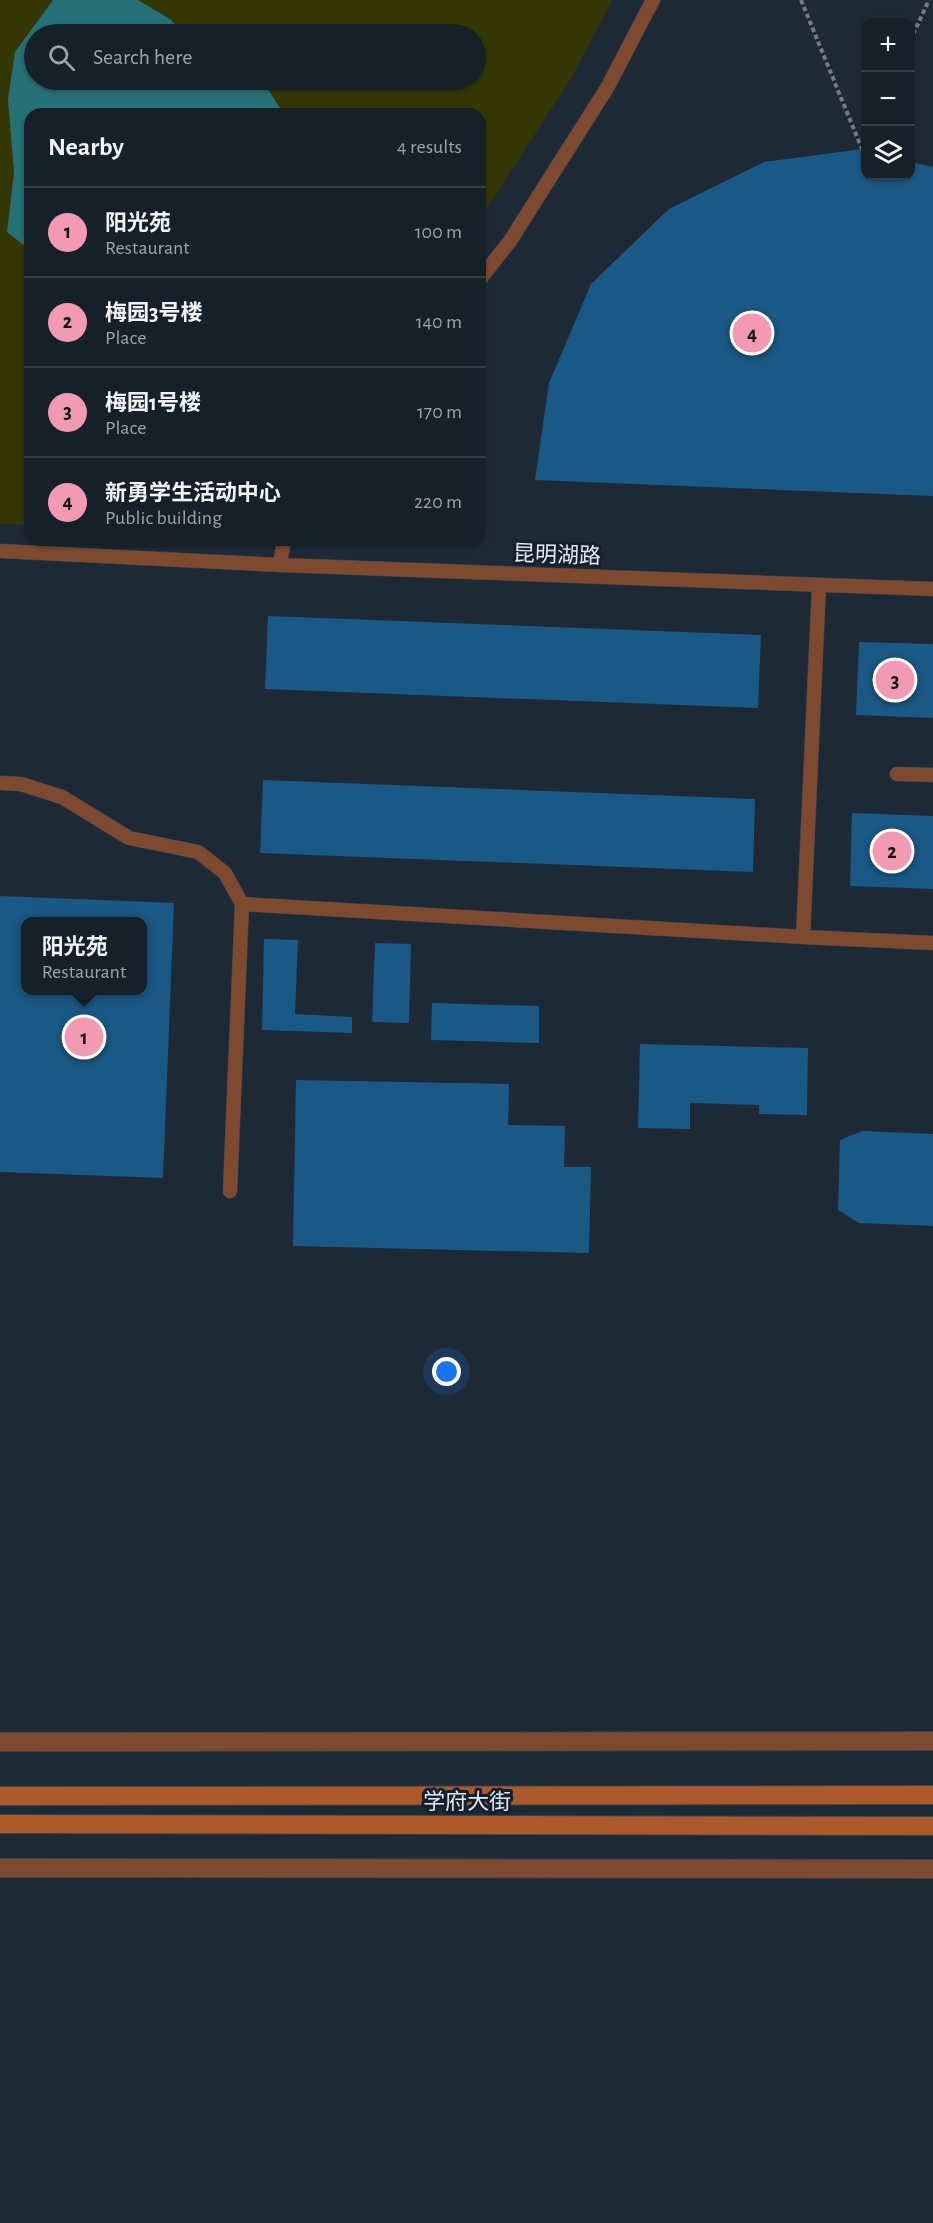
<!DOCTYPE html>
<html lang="en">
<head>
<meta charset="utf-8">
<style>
  :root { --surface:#162028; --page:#1f2830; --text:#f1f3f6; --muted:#9ea3a8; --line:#353e45; --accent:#f19ab1 }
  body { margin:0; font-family:"Alegreya Sans","Noto Sans SC",sans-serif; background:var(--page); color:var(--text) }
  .controls { position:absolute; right:18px; top:18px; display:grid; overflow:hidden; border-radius:12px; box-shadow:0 2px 4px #0004 }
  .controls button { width:54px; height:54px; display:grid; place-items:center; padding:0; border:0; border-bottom:2px solid var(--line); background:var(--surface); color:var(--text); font:30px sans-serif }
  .you { position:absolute; left:447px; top:1372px; width:21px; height:21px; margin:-15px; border:4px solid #fff; border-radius:50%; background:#1a73e8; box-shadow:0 0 0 9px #1a73e833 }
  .badge { display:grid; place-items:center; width:39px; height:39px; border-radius:50%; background:var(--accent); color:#111; font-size:20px; font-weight:700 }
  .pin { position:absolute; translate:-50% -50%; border:3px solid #fff; box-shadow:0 2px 6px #0006 }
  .popup { position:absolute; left:21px; top:917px; width:126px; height:78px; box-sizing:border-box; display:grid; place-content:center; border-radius:12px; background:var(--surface); filter:drop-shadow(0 2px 4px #0005); font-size:20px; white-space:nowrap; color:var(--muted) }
  .popup b { font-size:22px; color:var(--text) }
  .popup::after { content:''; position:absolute; left:50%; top:100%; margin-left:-12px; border:12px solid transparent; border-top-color:var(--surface) }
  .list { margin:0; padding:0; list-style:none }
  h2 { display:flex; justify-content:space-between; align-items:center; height:78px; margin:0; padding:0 24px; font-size:26px }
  h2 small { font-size:20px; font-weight:400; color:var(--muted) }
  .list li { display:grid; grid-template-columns:39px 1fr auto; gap:18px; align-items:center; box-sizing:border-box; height:90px; padding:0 24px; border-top:2px solid var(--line) }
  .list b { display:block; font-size:22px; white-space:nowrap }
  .list p { margin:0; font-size:20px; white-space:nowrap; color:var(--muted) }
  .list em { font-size:20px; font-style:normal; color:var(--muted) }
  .icon { flex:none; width:33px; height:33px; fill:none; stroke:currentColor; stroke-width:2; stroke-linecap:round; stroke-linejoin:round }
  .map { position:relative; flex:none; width:933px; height:2223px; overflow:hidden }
  .search { position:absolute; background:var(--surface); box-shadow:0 2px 4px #0004; left:24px; top:24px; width:462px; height:66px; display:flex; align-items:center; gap:15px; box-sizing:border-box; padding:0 21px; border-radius:33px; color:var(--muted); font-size:22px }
  .panel { position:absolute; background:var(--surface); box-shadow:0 2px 4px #0004; left:24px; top:108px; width:462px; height:438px; border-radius:18px }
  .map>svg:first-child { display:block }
  .green { fill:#343703; fill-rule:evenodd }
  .water { fill:#267176 }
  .building { fill:#1a5885; fill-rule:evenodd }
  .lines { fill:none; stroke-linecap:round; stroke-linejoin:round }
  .lane-casing { stroke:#384550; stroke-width:15 }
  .street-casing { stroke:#384550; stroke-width:20 }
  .secondary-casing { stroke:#384550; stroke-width:20 }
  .path { stroke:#717c86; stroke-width:4; stroke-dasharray:4.5 3; stroke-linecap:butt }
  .lane { stroke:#7d492f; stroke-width:14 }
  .street { stroke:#7d492f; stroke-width:18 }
  .secondary { stroke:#ac592c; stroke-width:18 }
  .labels { text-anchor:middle; stroke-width:6; stroke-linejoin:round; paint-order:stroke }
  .street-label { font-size:22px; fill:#e0e9f1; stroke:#14212c }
</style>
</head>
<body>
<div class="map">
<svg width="933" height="2223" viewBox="0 0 933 2223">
  <rect width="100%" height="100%" fill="#1d2a36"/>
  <!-- green -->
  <path class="green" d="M0 0H612L572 77 480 219V114H30V525L0 524ZM34 34H476V80H34Z"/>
  <!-- water -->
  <path class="water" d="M53 0H138L170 19 185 34H34V80H262L284 114H30V250L7 232 14 173 8 99 15 52Z"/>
  <!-- building -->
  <path class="building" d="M862 149 866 150V176H910V162L933 167V496L535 480 549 383 591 284 669 209 764 162Z
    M268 616 761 635 758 708 265 689Z
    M859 642 933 644V718L856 715Z
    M263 780 755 799 753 872 260 853Z
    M852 813 933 816V889L850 886Z
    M0 896 174 903 163 1178 0 1172ZM26 922H142V990H26Z
    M264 939 298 940 295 1014 352 1017V1033L262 1030Z
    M375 943 411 944 409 1023 372 1022Z
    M432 1003 539 1006V1043L431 1040Z
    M640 1044 808 1048 807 1115 759 1114V1105L690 1103V1129L638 1128Z
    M296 1080 509 1084 508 1125 565 1126 564 1167H591L589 1253 293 1246Z
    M862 1131 933 1134V1226L859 1223 838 1210 840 1140Z"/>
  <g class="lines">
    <!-- lane casing -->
    <g class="lane-casing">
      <path id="lane" d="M480 279 510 241 607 88 653 0
        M0 551 280 565 933 589
        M280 565 284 540
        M897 774 933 775
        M0 783 21 784 62 797 129 838 198 852 225 873 242 904 230 1191
        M242 904 803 937 933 943
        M803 937 819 585"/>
    </g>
    <!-- street casing -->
    <g class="street-casing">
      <path id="street" d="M0 1742 933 1741
        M0 1868 933 1869"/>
    </g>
    <!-- secondary casing -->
    <g class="secondary-casing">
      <path id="secondary" d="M0 1796 933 1795
        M0 1824 933 1826"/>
    </g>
    <!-- path -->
    <path class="path" d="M801 0 862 149
      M910 41 929 0"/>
    <!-- lane -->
    <use href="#lane" class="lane"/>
    <!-- street -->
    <use href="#street" class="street"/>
    <!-- secondary -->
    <use href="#secondary" class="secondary"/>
  </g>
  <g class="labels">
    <!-- street labels -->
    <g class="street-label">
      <text transform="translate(557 554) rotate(2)" y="8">昆明湖路</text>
      <text x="467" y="1809">学府大街</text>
    </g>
  </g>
</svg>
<div class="controls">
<button>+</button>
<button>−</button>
<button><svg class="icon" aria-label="layers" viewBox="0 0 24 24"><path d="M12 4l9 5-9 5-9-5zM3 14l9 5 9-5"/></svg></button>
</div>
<div class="you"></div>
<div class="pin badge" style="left:84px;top:1037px">1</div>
<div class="popup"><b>阳光苑</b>Restaurant</div>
<div class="pin badge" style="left:892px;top:851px">2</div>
<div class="pin badge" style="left:895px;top:680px">3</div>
<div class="pin badge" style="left:752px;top:333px">4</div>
<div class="search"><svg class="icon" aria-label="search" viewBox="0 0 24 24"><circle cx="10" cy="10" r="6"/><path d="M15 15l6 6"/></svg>Search here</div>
<section class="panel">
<h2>Nearby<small>4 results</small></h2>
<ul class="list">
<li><span class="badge">1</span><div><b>阳光苑</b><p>Restaurant</p></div><em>100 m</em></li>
<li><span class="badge">2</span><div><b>梅园3号楼</b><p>Place</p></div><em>140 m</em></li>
<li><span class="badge">3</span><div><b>梅园1号楼</b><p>Place</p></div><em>170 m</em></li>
<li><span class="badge">4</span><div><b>新勇学生活动中心</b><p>Public building</p></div><em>220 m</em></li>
</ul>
</section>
</div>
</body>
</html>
